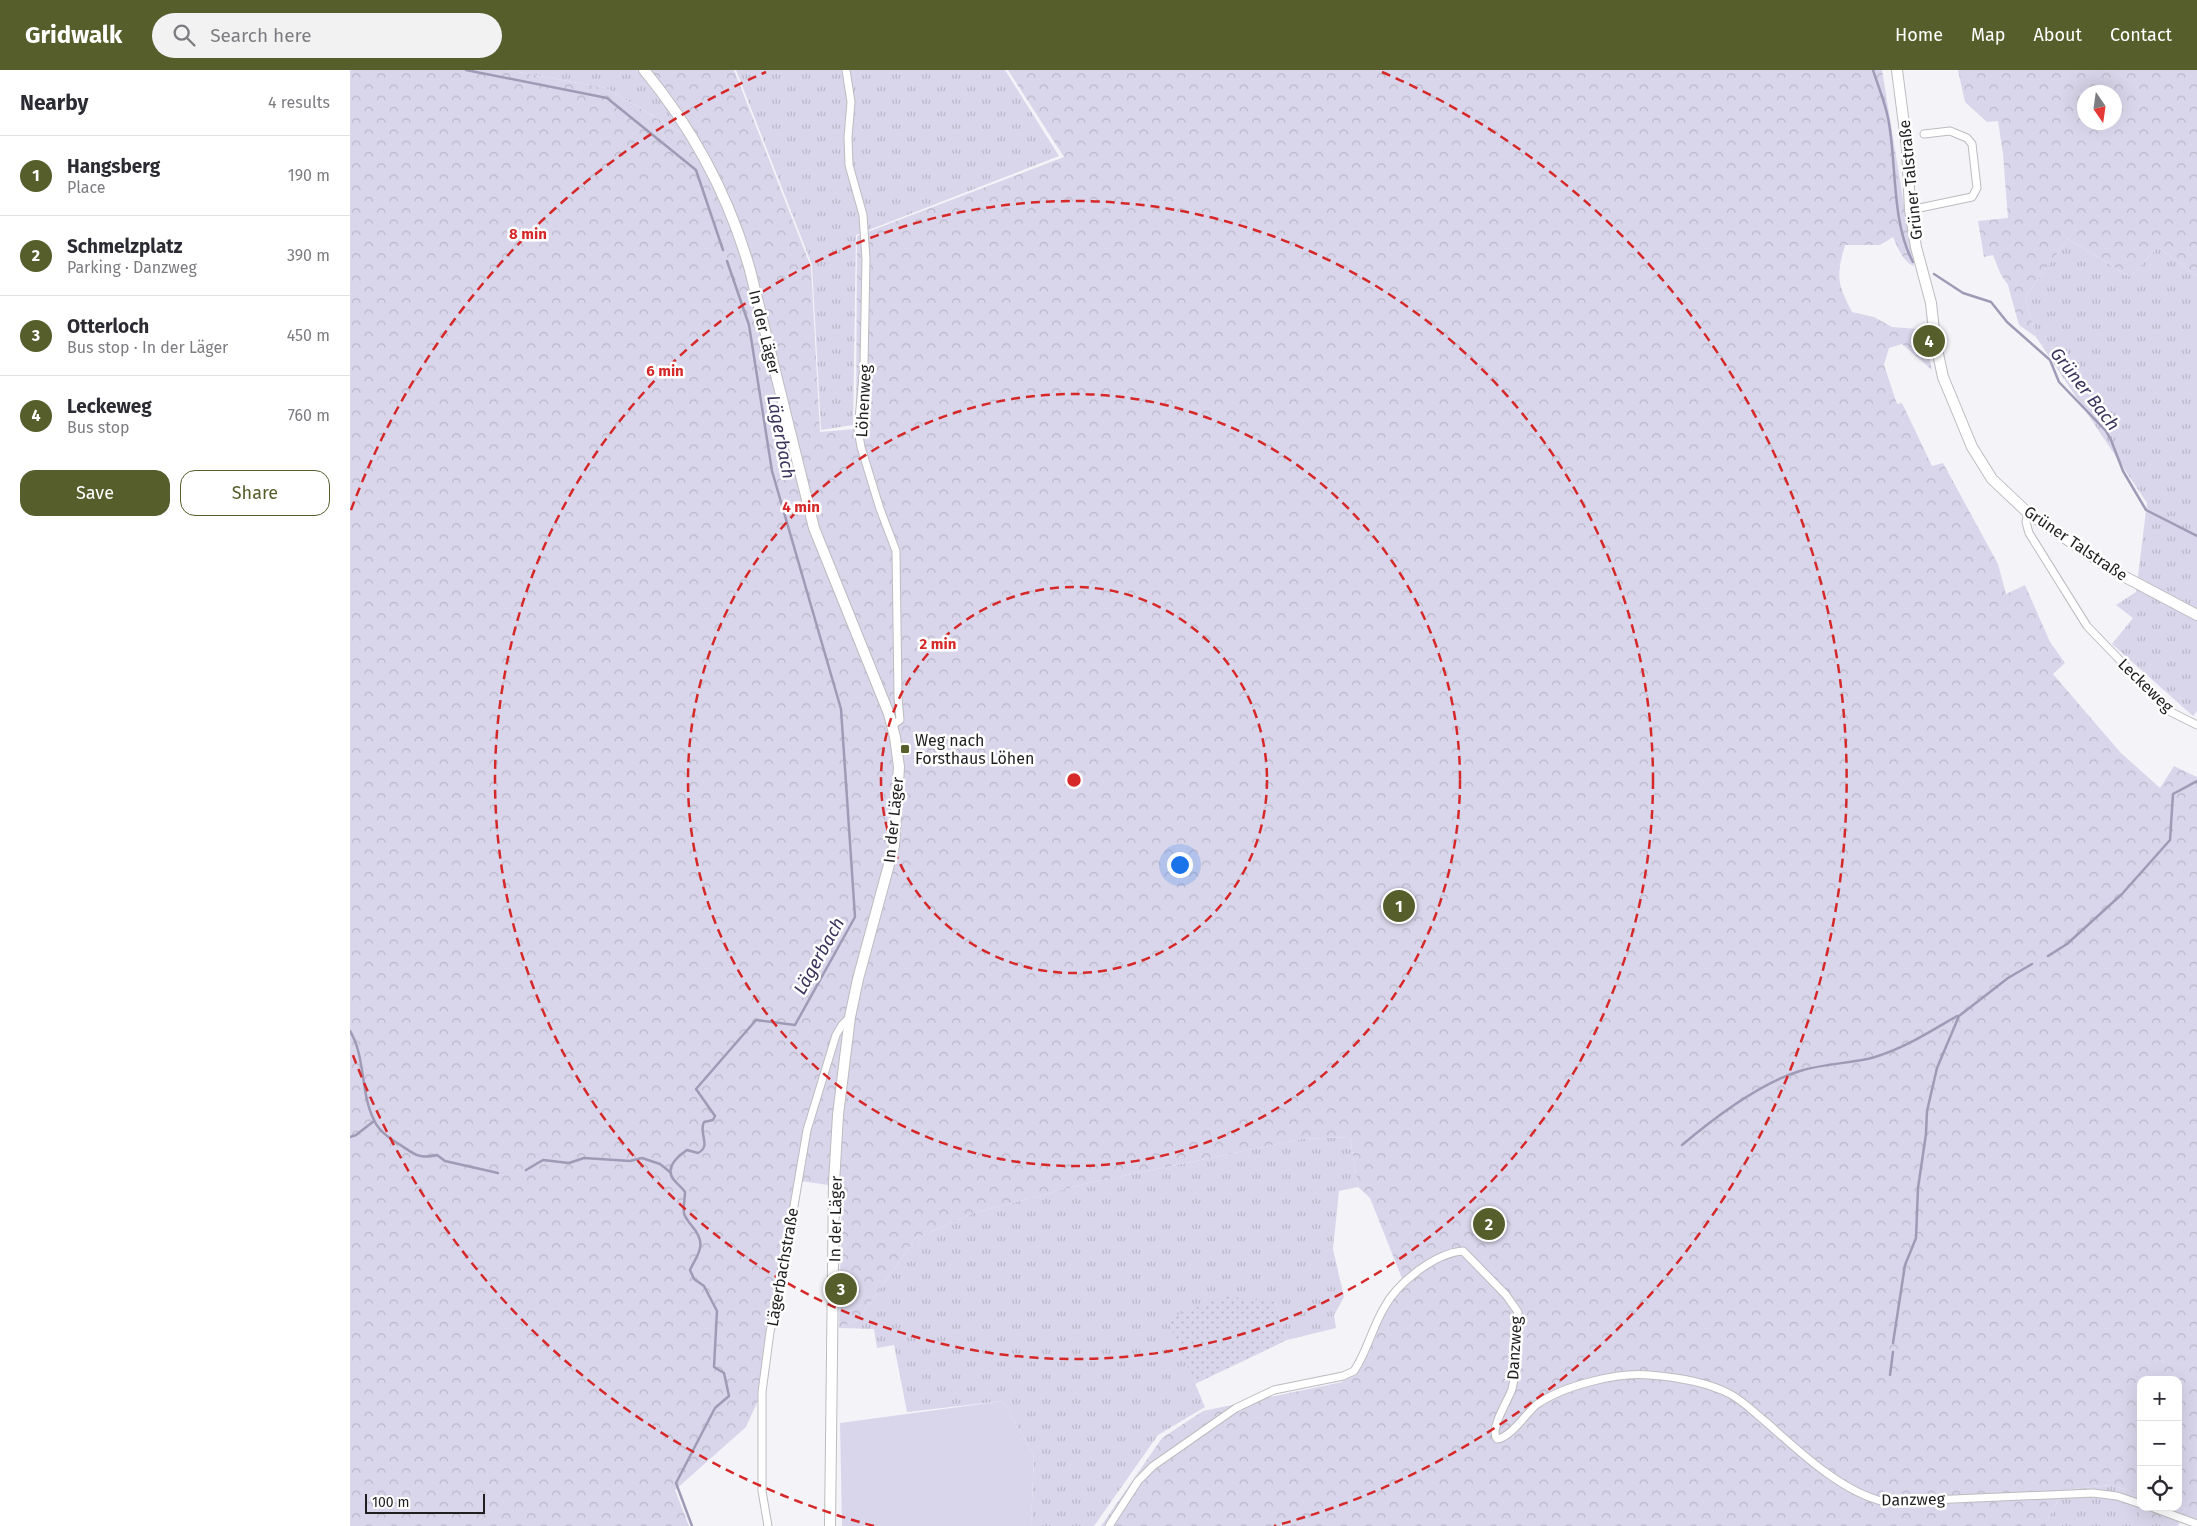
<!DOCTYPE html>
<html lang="en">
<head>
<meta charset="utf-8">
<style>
  :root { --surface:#fff; --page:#f2f2f3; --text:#2b2b33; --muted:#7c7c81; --line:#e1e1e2; --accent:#565e2c }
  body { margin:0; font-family:"Fira Sans",sans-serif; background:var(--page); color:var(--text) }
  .controls { position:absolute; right:15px; bottom:15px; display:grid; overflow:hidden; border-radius:10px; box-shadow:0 5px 20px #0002 }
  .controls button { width:45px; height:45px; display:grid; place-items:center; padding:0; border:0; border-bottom:1px solid var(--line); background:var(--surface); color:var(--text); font:25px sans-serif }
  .compass { position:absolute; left:1727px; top:15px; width:45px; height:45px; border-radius:50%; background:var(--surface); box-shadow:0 5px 20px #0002; rotate:167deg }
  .scale { position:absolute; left:15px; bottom:12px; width:120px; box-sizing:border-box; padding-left:5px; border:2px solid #1f1f20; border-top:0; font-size:14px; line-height:18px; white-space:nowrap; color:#1f1f20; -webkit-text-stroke:4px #fff; paint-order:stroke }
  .you { position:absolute; left:829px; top:794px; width:18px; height:18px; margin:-12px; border:4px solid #fff; border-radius:50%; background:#1a73e8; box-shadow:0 0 0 8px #1a73e833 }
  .badge { display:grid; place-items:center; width:32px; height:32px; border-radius:50%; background:var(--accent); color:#fff; font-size:16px; font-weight:700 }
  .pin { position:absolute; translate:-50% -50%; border:2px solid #fff; box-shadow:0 1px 5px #0006 }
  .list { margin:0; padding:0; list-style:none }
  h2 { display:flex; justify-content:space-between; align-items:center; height:65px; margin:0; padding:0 20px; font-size:21px }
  h2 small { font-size:16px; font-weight:400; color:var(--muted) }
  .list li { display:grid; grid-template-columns:32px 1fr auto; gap:15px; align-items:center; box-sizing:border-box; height:80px; padding:0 20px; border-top:1px solid var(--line) }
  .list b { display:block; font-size:19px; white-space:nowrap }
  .list p { margin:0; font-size:16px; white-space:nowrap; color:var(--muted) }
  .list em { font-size:16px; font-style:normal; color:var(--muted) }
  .actions { display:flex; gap:10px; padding:15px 20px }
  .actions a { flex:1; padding:11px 0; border:1px solid var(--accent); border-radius:15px; text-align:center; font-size:18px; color:var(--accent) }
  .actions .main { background:var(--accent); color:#fff }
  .icon { flex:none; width:28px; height:28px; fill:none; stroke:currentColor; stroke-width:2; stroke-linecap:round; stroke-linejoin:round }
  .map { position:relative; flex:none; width:1847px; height:1456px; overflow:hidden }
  header { display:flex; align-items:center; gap:30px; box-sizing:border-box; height:70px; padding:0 25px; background:var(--accent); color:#fff }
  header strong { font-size:24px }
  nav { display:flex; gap:28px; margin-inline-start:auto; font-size:18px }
  .search { width:350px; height:45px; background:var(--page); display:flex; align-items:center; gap:12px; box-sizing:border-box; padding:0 18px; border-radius:28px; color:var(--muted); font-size:19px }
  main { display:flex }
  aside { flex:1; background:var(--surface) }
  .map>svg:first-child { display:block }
  .grass { fill:url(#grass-tufts) }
  .forest { fill:url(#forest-crowns); fill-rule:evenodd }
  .park { fill:url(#park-dots) }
  .garden { fill:#d9d6eb }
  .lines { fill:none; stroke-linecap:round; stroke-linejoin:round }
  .stream { stroke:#9f9bb7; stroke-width:2.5 }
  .minor-casing { stroke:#bcbcc0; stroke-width:9 }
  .secondary-casing { stroke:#bcbcc0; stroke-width:12 }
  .minor { stroke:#fff; stroke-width:7 }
  .secondary { stroke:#fff; stroke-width:10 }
  .ring { fill:none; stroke:#d62828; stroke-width:2.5; stroke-dasharray:9 6 }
  .poi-dot { fill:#565e2c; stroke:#fff; stroke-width:2 }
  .labels { text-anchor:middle; stroke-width:5; stroke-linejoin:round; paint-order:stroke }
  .street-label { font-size:16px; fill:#1f1f20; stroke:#fff }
  .poi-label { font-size:16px; fill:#1f1f20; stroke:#fff; text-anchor:start }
  .water-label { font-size:18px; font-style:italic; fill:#3d345e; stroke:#fff }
  .centre { fill:#d62828; stroke:#fff; stroke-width:2.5 }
  .ring-label { font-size:15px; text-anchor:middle; font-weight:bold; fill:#d62828; stroke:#fff; stroke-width:5; stroke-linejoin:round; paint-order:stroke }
</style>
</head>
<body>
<header>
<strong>Gridwalk</strong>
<div class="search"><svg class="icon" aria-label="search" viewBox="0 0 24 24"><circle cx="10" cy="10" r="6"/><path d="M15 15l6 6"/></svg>Search here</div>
<nav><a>Home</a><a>Map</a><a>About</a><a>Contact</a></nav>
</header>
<main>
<aside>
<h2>Nearby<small>4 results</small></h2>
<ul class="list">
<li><span class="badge">1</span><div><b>Hangsberg</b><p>Place</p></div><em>190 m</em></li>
<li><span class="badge">2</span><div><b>Schmelzplatz</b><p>Parking · Danzweg</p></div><em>390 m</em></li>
<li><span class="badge">3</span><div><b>Otterloch</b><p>Bus stop · In der Läger</p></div><em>450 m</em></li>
<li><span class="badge">4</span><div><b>Leckeweg</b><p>Bus stop</p></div><em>760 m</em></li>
</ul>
<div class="actions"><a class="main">Save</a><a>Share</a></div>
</aside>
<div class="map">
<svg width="1847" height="1456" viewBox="0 0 1847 1456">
  <defs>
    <pattern id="grass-tufts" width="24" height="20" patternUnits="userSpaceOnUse" patternTransform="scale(1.25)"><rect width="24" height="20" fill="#d9d6eb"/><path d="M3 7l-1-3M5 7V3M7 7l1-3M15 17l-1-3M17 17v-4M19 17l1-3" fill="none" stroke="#bab7c9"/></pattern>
    <pattern id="forest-crowns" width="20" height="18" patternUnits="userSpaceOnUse" patternTransform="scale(1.25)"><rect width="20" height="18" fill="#d9d6eb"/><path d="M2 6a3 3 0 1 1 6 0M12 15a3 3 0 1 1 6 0" fill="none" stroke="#bab7c9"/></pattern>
    <pattern id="park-dots" width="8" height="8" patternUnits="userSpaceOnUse" patternTransform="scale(1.25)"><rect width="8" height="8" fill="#d9d6eb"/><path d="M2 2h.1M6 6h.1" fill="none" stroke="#bab7c9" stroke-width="1.8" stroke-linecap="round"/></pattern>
  </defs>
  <rect width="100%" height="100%" fill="#f3f3f8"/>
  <!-- grass -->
  <path class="grass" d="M157 0H286L296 10 335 65 256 18Z
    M386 0H655L709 86 506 165 503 355 471 360 462 195Z
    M1718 169 1780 207 1808 177 1847 206V641L1843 646 1762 574 1783 548 1766 535 1786 522 1797 433 1686 267 1675 227Z
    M1000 1067 1008 1117 989 1121 983 1179 994 1227 984 1245 986 1258 937 1270 925 1232 818 1249 855 1337 808 1365 744 1456H681L684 1386 653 1331 557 1342 544 1275 527 1278 524 1259 489 1258 508 1250 566 1168 624 1143 734 1114 952 1069Z
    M1761 1415 1791 1424V1437H1828V1436L1835 1438 1828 1456H1696V1452L1714 1420Z"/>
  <!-- forest -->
  <path class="forest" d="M0 0H157L256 18 333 64 296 10 286 0H384L461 197 470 362 506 359 507 166 714 87 658 0H1532L1564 196C1553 192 1548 178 1543 167L1530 175H1495C1486 207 1487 212 1502 242L1524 247 1542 257 1569 259 1578 281 1582 300 1552 274 1539 278 1534 295 1547 334 1552 333 1582 396 1593 393 1648 494 1656 524 1675 515 1700 572 1715 593 1703 604 1770 682 1810 718 1824 696 1847 707V1451L1833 1446 1828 1456 1835 1438 1828 1436V1310H1791V1424L1761 1415 1714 1420 1696 1452V1456H751L812 1368 853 1341 992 1312 1010 1299 1038 1231 1053 1211 1020 1128 1008 1117 1000 1067 952 1069 734 1114 624 1143 566 1168 508 1250 489 1258 492 1117 444 1110 412 1322 396 1357 325 1420 339 1456H0Z
    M1608 0H1847V206L1808 177 1780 207 1718 169 1675 227 1686 267 1669 255 1658 215 1651 205 1643 185 1634 187 1628 151 1658 148 1653 84 1648 51 1637 52 1615 32ZM1734 22H1764V52H1734Z
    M1786 1436 1818 1447 1806 1453 1792 1452Z"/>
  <!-- park -->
  <path class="park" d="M874 1226 925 1232 937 1270 845 1314 817 1249Z"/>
  <!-- garden -->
  <path class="garden" d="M653 1331 684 1386 681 1456H492L490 1353Z"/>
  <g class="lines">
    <!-- stream -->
    <path class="stream" d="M116 0 257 28 346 100 373 180
      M1523 0C1528 16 1535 32 1538 48 1547 92 1541 152 1563 192
      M1584 204 1613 223 1641 232 1657 252 1700 290 1709 312 1756 361 1761 370 1773 401 1796 440 1847 466
      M1698 886 1717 874 1772 824 1820 770 1823 724 1847 711
      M0 961C16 988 10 1022 24 1050 29 1062 41 1069 52 1076 65 1085 70 1089 87 1085L95 1091 148 1103
      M0 1067 6 1065 24 1051
      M1332 1075C1364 1048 1410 1013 1450 1001 1475 993 1501 994 1525 987 1555 978 1581 961 1607 946
      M176 1100 193 1090 219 1093 234 1088 280 1091 292 1088 310 1094 320 1102
      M1543 1273 1555 1195 1566 1168 1568 1118 1576 1064 1577 1041 1587 998 1609 946 1658 908 1682 894
      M1540 1305 1543 1282
      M342 1456 326 1413 365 1338 379 1326 374 1303 364 1297 367 1241 354 1216 344 1209 340 1200C348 1183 358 1175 342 1156 339 1152 335 1148 334 1143 333 1136 335 1129 335 1122 332 1117 328 1115 324 1110 314 1098 327 1087 337 1080L348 1083C362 1076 348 1063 354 1052L363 1050 365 1046 346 1019 406 950 445 955 505 847 491 639 422 401 399 255 377 191"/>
    <!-- minor casing -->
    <g class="minor-casing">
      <path id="minor" d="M496 0 501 32 498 67 499 95 513 145 516 189 514 295 508 360 511 377 530 439 546 481 548 627 550 650 543 655
        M1560 140 1622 127 1627 118 1622 74 1617 68 1600 61 1574 64
        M1678 443 1676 452 1679 463 1737 556 1819 641 1847 655
        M1801 1437 1847 1454
        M418 1456 412 1421V1322L420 1262 432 1206 457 1060 486 965 492 955 500 947
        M759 1456 788 1411 803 1396 886 1338 924 1320 993 1306 1004 1301C1017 1282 1022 1258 1034 1238 1047 1213 1085 1183 1113 1181L1156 1225 1168 1242C1162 1268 1169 1294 1162 1319 1158 1331 1139 1359 1147 1369 1159 1369 1176 1344 1186 1335 1212 1316 1267 1302 1299 1305 1326 1307 1355 1311 1380 1324 1393 1331 1404 1342 1416 1352 1449 1381 1491 1422 1535 1432L1743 1423 1767 1426 1791 1434"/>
    </g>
    <!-- secondary casing -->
    <g class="secondary-casing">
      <path id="secondary" d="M294 0C343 59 379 126 400 200L464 458 539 644 545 667 549 697 544 776 508 909 500 947 488 1045 484 1113 480 1456
        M1547 0 1557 78 1560 140 1566 177 1581 233 1585 270 1593 307 1622 377 1642 409 1678 443 1762 500 1847 545"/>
    </g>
    <!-- minor -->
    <use href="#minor" class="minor"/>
    <!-- secondary -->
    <use href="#secondary" class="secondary"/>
  </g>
  <!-- distance rings -->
  <g class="ring">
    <circle cx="724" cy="710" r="193"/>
    <circle cx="724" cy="710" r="386"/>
    <circle cx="724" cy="710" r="579"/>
    <path d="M524 1456A772 772 0 0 1 1 980M1 440A772 772 0 0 1 416 2M1032 2A772 772 0 0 1 924 1456"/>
  </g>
  <!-- markers -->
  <rect class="poi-dot" x="550" y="674" width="10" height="10" rx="2.5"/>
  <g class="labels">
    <!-- street labels -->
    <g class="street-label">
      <text transform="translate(1560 110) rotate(-96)" y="6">Grüner Talstraße</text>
      <text transform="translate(415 262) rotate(76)" y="6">In der Läger</text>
      <text transform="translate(513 331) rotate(-87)" y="6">Löhenweg</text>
      <text transform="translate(1726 473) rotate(34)" y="6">Grüner Talstraße</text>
      <text transform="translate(1796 615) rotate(44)" y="6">Leckeweg</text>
      <text transform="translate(543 750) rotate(-84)" y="6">In der Läger</text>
      <text transform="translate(485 1149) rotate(-89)" y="6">In der Läger</text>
      <text transform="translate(432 1197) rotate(-80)" y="6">Lägerbachstraße</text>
      <text transform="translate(1164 1278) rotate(-87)" y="6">Danzweg</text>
      <text transform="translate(1563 1429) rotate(-1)" y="6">Danzweg</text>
    </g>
    <!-- poi labels -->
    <g class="poi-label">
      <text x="565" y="676">Weg nach<tspan x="565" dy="18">Forsthaus Löhen</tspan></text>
    </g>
    <!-- water labels -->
    <g class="water-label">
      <text transform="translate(1735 319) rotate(52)" y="6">Grüner Bach</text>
      <text transform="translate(431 367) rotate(79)" y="6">Lägerbach</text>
      <text transform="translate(469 886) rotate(-61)" y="6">Lägerbach</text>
    </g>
  </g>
  <circle cx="724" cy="710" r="8" class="centre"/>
  <g class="ring-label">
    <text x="178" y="169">8 min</text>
    <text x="315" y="306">6 min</text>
    <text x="451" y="442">4 min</text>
    <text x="588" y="579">2 min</text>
  </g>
</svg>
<div class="controls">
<button>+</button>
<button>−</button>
<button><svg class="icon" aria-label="locate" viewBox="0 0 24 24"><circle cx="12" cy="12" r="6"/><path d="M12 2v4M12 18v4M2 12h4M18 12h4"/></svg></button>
</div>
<svg class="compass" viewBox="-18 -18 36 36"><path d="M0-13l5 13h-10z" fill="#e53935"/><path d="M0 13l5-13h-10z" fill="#7c7c81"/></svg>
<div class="scale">100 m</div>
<div class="you"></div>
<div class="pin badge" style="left:1049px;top:836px">1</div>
<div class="pin badge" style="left:1139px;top:1154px">2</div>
<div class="pin badge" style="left:491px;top:1219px">3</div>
<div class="pin badge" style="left:1579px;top:271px">4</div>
</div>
</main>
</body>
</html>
